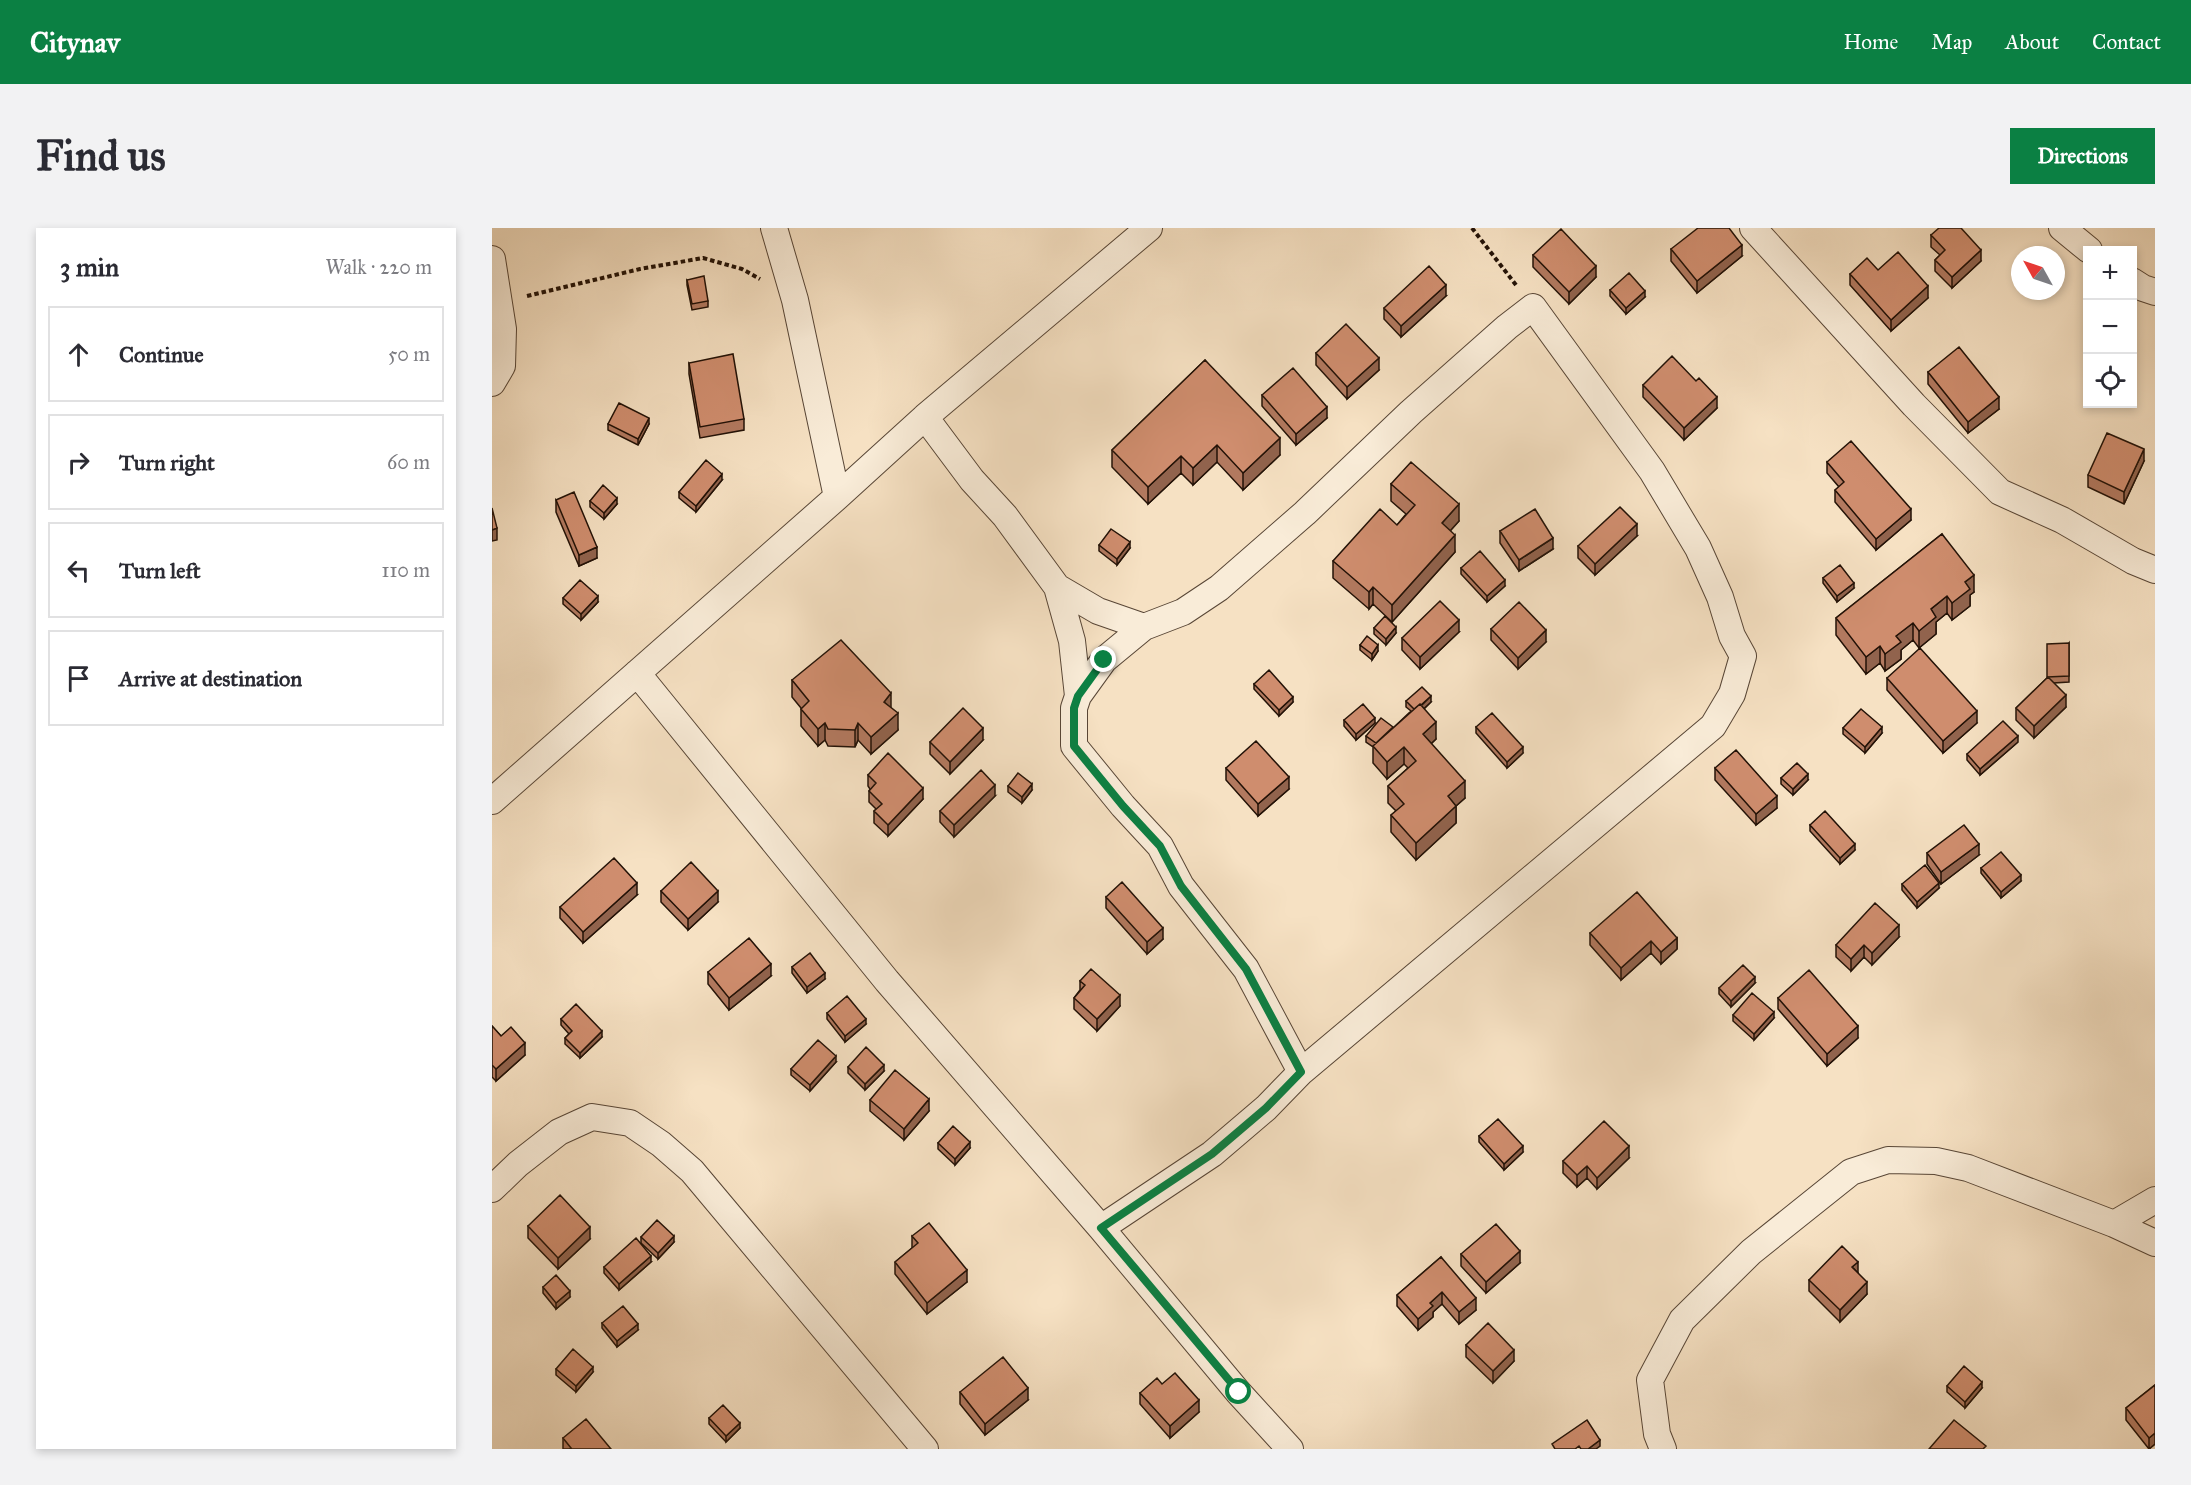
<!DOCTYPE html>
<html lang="en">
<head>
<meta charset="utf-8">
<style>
  :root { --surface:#fff; --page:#f2f2f3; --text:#2b2b33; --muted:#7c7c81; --line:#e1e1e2; --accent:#0b8043 }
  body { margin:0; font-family:"IM FELL Great Primer",serif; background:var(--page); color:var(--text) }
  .controls { position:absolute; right:18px; top:18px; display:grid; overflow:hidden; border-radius:0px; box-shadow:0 3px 9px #0003 }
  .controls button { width:54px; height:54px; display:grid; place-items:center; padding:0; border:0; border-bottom:2px solid var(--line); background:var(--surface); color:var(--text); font:30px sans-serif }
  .compass { position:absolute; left:1519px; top:18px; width:54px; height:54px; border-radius:50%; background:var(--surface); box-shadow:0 3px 9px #0003; rotate:310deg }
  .stop { position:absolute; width:18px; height:18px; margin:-14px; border:4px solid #0b8043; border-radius:50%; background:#fff }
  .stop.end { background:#0b8043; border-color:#fff; box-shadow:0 2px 6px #0008 }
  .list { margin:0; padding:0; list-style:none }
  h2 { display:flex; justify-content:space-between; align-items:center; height:78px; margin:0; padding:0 24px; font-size:26px }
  h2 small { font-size:20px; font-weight:400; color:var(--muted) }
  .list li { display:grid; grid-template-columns:39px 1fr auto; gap:18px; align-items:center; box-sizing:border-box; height:96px; margin:0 12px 12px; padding:0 12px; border:2px solid var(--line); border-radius:0px }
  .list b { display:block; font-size:22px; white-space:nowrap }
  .list em { font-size:20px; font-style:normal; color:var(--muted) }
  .icon { flex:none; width:33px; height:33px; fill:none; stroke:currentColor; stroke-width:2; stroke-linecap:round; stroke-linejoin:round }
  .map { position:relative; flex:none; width:1663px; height:1221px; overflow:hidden; border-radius:0px }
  header { display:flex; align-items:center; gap:36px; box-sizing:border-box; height:84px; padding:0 30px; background:var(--accent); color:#fff }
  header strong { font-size:28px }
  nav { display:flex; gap:33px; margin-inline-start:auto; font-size:21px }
  .intro { display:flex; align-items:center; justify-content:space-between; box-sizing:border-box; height:144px; padding:0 36px }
  h1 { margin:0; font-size:42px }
  .button { padding:15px 27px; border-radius:0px; background:var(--accent); color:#fff; font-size:21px; font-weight:700 }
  main { display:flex; gap:36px; padding:0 36px }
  aside { flex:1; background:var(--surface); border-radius:0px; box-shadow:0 3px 9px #0003 }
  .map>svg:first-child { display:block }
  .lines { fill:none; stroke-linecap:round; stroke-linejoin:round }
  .minor-casing { stroke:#584636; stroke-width:28 }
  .path { stroke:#231207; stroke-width:4; stroke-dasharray:4.5 3; stroke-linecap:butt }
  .minor { stroke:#f9ecd8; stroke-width:26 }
  .wall { fill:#b2795f; stroke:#231207; stroke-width:1.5 }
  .shaded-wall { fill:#91634d; stroke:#231207; stroke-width:1.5 }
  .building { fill:#cf8d6e; stroke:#231207; stroke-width:1.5 }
  .route { stroke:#0b8043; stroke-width:8 }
</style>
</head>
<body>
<header>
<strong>Citynav</strong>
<nav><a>Home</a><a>Map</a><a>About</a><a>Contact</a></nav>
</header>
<div class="intro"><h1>Find us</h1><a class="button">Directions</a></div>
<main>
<aside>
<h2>3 min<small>Walk · 220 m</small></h2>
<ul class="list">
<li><svg class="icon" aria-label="ahead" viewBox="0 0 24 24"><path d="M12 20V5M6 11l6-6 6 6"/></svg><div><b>Continue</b></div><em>50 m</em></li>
<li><svg class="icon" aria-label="right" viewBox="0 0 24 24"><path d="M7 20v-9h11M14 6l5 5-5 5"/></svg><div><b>Turn right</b></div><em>60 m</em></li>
<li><svg class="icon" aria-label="left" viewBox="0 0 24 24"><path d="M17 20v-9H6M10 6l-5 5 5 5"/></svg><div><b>Turn left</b></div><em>110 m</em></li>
<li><svg class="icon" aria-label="arrive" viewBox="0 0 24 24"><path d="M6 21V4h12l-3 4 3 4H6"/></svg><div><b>Arrive at destination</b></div></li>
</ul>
</aside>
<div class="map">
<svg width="1663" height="1221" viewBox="0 0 1663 1221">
  <rect width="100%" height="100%" fill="#f6e1c3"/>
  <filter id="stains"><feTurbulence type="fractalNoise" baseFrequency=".00333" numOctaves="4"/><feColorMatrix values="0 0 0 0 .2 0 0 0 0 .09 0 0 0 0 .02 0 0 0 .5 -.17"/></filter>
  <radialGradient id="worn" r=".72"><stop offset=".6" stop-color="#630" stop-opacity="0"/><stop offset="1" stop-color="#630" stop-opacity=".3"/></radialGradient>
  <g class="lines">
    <!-- minor casing -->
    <g class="minor-casing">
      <path id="minor" d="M282 0 303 72 345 269
        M1261 0 1422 177 1508 264 1570 292 1641 333 1663 342
        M1570 0 1597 22
        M0 31 11 101 10 138 0 155
        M1640 53 1651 60 1663 64
        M433 189 480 252 513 288 565 359 580 413 586 468
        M565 359 606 383 652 399
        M145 445 395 753 609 1000 746 1164 798 1221
        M0 573 345 269 433 189 657 0
        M0 961 26 936 67 904 100 889 138 895 169 916 200 943 433 1221
        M1622 996 1663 972
        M609 1000 720 926 774 880 809 844 1221 498 1240 466 1251 428 1240 408 1228 369 1206 320 1160 243 1041 79 1015 99 919 184 813 285 727 360 691 384 652 399 612 432 586 468 582 480V518L631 578 668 618 689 658 754 741 809 844
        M1171 1221 1165 1206 1158 1152 1190 1092 1259 1024 1359 944 1396 932 1444 933 1476 940 1622 996 1663 1015"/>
    </g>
    <!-- path -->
    <path class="path" d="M980 0 1024 57
      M35 68 148 41 211 30 250 41 268 51"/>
    <!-- minor -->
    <use href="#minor" class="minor"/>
  </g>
  <!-- wall -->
  <path class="wall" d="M1439 7 1489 33 1460 60 1443 43V32L1448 27 1439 19Z
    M1179 21 1250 28 1205 65 1179 33Z
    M1041 27 1104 49 1077 76 1041 39Z
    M1386 42 1436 70 1399 103 1358 57V46Z
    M195 52 216 73V79L200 82 195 57Z
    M1118 62 1153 69 1134 86 1118 68Z
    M954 68 909 109 892 91V80Z
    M824 125 887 142 855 171 824 137Z
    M713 132 788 227 751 262 725 234 701 257 689 245 656 276 620 239V222Z
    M197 135 252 191V202L208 210 197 146Z
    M1436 144 1507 181 1476 205 1436 156Z
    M1151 157 1225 180 1192 212 1151 169Z
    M770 167 835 190 804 217 770 178Z
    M116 196H157L146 217 116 202Z
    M1652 233 1632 276 1596 259V247Z
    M1335 234 1419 292 1384 322 1343 274V262L1347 259 1335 245Z
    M230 252 204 284 187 270V264Z
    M899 256 967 293 958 303 963 324 900 394 881 376 877 381 841 350V333L905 297 914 286 899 273Z
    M64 272 105 330 87 338 64 284Z
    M98 273 125 276 112 291 98 279Z
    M1008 303 1061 321 1027 343 1008 315Z
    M1450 306 1482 364 1478 367V378L1460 392 1455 385 1444 394V406L1427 420 1421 412 1409 422V431L1393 443 1388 435 1374 446 1344 407V390Z
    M1145 308 1103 347 1086 330V318Z
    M607 317 638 320 625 337 607 323Z
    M969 340 1013 358 995 374 969 346Z
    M1331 350 1362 360 1345 374 1331 355Z
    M71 370 106 374 89 392 71 376Z
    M882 400 904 405 894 417 882 406Z
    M999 401 1054 414 1026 441 999 412Z
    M967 404 928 441 910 422V410Z
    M1577 415V454L1562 455 1574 479 1542 510 1524 492V480L1555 450Z
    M868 417 886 423 880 432 868 422Z
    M1395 450 1485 495 1451 525 1395 462Z
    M300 452 399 480 406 502 379 526 366 512 363 519 336 518 333 512 326 518 309 498V480L300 469Z
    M762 456 801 474 787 488 762 461Z
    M914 473 939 474 932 481 944 511 939 516 973 570 964 578V595L924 632 899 604V587L904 583 896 575V558L916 540 912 536 895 551 881 535V519L874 514V508L901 500 919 483 914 479Z
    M852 492 883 495 864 512 852 498Z
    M984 499 1031 525 1015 540 984 505Z
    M1351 500 1390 505 1373 525 1351 506Z
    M491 512 458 546 438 526V514Z
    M1526 514 1488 547 1475 532V526Z
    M734 540 797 561 766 588 734 552Z
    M1223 540 1285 580 1264 597 1223 552Z
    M376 547 431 571 396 608 382 595V583L384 581 377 574V563L378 561 376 558Z
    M1289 550 1316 552 1301 567 1289 556Z
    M516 558 540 562 530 575 516 564Z
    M503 568 462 609 448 594V583Z
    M1318 597 1363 622 1348 636 1318 603Z
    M1435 625 1487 627 1449 656 1435 636Z
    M1489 640 1529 653 1509 670 1489 645Z
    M1410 656 1447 660 1425 680 1410 662Z
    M169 663 226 674 196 702 169 674Z
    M145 667 91 715 68 690V679Z
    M614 669 671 711 655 726 614 680Z
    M1098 705 1185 710V721L1169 736 1159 725 1129 752 1098 717Z
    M1407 709 1380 737 1372 729 1359 743 1344 729V717Z
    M300 739 333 751 315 765 300 745Z
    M216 744 279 748 237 782 216 756Z
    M588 753 628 778 605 803 582 781V770L588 762Z
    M1263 755 1239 779 1227 766V760Z
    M1286 770 1366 810 1335 838 1286 781Z
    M335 785 374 796 353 814 335 791Z
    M1241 787 1282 790 1262 812 1241 793Z
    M69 791 110 809 88 830 73 816V810L77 806 69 797Z
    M0 798 9 808 33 827 4 853 0 849Z
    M344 834 318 863 299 847V841Z
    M356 839 392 843 373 862 356 845Z
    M378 872 437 883 412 912 378 883Z
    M987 908 1031 924 1012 942 987 914Z
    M446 915 478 920 463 937 446 921Z
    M1137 930 1105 961 1095 950 1085 959 1071 945V933Z
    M36 998 98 1011 66 1041 36 1010Z
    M420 1008 475 1054 435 1086 403 1046V1034L420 1020Z
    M149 1009 182 1014 166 1031 149 1015Z
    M969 1026 1028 1035 994 1065 969 1038Z
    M949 1029 984 1082 967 1096 950 1076 941 1084V1089L926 1102 905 1078V1067Z
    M159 1034 127 1062 112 1045V1039Z
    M1366 1045 1375 1066 1348 1094 1317 1063V1052Z
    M51 1059 78 1069 64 1081 51 1065Z
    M110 1095 146 1102 125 1119 110 1100Z
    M974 1117 1022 1133 1001 1155 974 1129Z
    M64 1141 101 1144 84 1164 64 1147Z
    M1663 1157V1216L1657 1221 1634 1192V1180Z
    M1455 1158 1490 1160 1473 1180 1455 1164Z
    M468 1164 536 1172 493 1207 468 1176Z
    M648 1165 707 1184 678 1210 648 1176Z
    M217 1190 248 1200 234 1214 217 1196Z
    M71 1210 119 1221H71Z"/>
  <!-- shaded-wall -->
  <path class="shaded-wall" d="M1250 17V28L1205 65V53Z
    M1489 22V33L1460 60V49Z
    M1104 38V49L1077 76V64Z
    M954 57V68L909 109V98Z
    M1436 58V70L1399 103V92Z
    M1153 63V69L1134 86V80Z
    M887 130V142L855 171V159Z
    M1225 169V180L1192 212V200Z
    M1507 169V181L1476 205V194Z
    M835 179V190L804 217V206Z
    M157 190V196L146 217V211Z
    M788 210V227L751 262V245Z
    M725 217V234L701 257V240Z
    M1652 221V233L1632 276V264Z
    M689 228V245L656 276V259Z
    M230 246V252L204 284V278Z
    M125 270V276L112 291V285Z
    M967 276V293L950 312V295Z
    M1419 281V292L1384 322V311Z
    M1145 296V308L1103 347V336Z
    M5 300V312L0 313V302Z
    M963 307V324L900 394V377Z
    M1061 310V321L1027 343V332Z
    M638 314V320L625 337V331Z
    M105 319V330L87 338V327Z
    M1482 347V364L1478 367V378L1460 392V375L1473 354Z
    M1013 352V358L995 374V368Z
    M1362 355V360L1345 374V368Z
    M881 359V376L877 381V364Z
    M106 368V374L89 392V386Z
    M1455 368V385L1444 394V406L1427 420V403L1439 381Z
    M967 392V404L928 441V429Z
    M1421 395V412L1409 422V431L1393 443V426L1404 408Z
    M904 399V405L894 417V411Z
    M1054 402V414L1026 441V430Z
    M886 417V423L880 432V426Z
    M1388 418V435L1374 446V429Z
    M399 465V482L392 474Z
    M1574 467V479L1542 510V498Z
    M939 468V474L924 488V483Z
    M801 469V474L787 488V482Z
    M1485 483V495L1451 525V513Z
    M406 485V502L379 526V509Z
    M883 490V495L864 512V506Z
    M944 494V511L931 523V506Z
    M333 495V512L326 518V501Z
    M366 495V512L363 519V502Z
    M1390 499V505L1373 525V519Z
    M491 500V512L458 546V534Z
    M1526 508V514L1488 547V541Z
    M912 519V536L895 551V534Z
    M1031 519V525L1015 540V534Z
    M1316 546V552L1301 567V561Z
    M797 549V561L766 588V576Z
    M973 553V570L956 585V568Z
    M540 556V562L530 575V569Z
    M503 557V568L462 609V597Z
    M431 560V571L396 608V597Z
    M1285 568V580L1264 597V586Z
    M964 578V595L924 632V615Z
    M1363 616V622L1348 636V630Z
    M1487 616V627L1449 656V644Z
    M1529 647V653L1509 670V664Z
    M145 655V667L91 715V704Z
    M1447 655V660L1425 680V674Z
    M226 663V674L196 702V691Z
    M1407 697V709L1380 737V725Z
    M671 700V711L655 726V714Z
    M1185 710V721L1169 736V724Z
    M1159 713V725L1129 752V740Z
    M1372 717V729L1359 743V731Z
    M279 736V748L237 782V770Z
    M333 745V751L315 765V759Z
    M1263 749V755L1239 779V773Z
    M628 767V778L605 803V791Z
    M1282 784V790L1262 812V806Z
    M374 791V796L353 814V808Z
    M1366 798V810L1335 838V826Z
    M110 803V809L88 830V825Z
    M33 815V827L4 853V841Z
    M344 828V834L318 863V857Z
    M392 837V843L373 862V856Z
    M437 871V883L412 912V901Z
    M478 914V920L463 937V931Z
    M1031 918V924L1012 942V936Z
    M1137 918V930L1105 961V950Z
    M1095 938V950L1085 959V947Z
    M98 999V1011L66 1041V1030Z
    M182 1008V1014L166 1031V1025Z
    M1028 1023V1035L994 1065V1054Z
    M159 1028V1034L127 1062V1056Z
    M1366 1034V1045L1360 1039Z
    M475 1042V1054L435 1086V1075Z
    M1375 1054V1066L1348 1094V1082Z
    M78 1063V1069L64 1081V1075Z
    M950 1064V1076L941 1084V1089L926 1102V1091L938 1075Z
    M984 1070V1082L967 1096V1084Z
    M146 1096V1102L125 1119V1113Z
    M1022 1122V1133L1001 1155V1143Z
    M101 1139V1144L84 1164V1158Z
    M1490 1154V1160L1473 1180V1174Z
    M536 1160V1172L493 1207V1196Z
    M707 1172V1184L678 1210V1198Z
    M248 1195V1200L234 1214V1208Z
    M1663 1205V1216L1657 1221V1210Z
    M1108 1212V1218L1104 1221H1096Z"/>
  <!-- building -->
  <path class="building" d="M1206 0H1237L1250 17 1205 53 1179 21Z
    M1447 0H1469L1489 22 1460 49 1443 32 1453 22 1439 7Z
    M1069 1 1104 38 1077 64 1041 27Z
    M1406 24 1436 58 1399 92 1358 46 1375 30 1386 42Z
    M937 38 954 57 909 98 892 80Z
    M1137 45 1153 63 1134 80 1118 62Z
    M212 48 216 73 200 76 195 52Z
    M854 96 887 130 855 159 824 125Z
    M1467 119 1507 169 1476 194 1436 144Z
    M241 126 252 191 208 199 197 135Z
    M1180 128 1204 153 1207 150 1225 169 1192 200 1151 157Z
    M713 132 788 210 751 245 725 217 701 240 689 228 656 259 620 222Z
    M801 140 835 179 804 206 770 167Z
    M127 175 157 190 146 211 116 196Z
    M1615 205 1652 221 1632 264 1596 247Z
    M1359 213 1419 281 1384 311 1343 262 1352 254 1335 234Z
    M214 232 230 246 204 278 187 264Z
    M919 234 967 276 950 295 963 307 900 377 881 359 877 364 841 333 888 281 905 297 923 277 899 256Z
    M111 257 125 270 112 285 98 273Z
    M82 264 105 319 87 327 64 272Z
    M1128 279 1145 296 1103 336 1086 318Z
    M0 280 5 300 0 302Z
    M1043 281 1061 310 1027 332 1008 303Z
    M619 301 638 314 625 331 607 317Z
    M1450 306 1482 347 1473 354 1478 361 1460 375 1455 368 1439 381 1444 389 1427 403 1421 395 1404 408 1409 414 1393 426 1388 418 1374 429 1344 390Z
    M988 323 1013 352 995 368 969 340Z
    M1348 337 1362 355 1345 368 1331 350Z
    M88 352 106 368 89 386 71 370Z
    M948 373 967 392 928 429 910 410Z
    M1027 374 1054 402 1026 430 999 401Z
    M893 388 904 399 894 411 882 400Z
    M875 408 886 417 880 426 868 417Z
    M349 412 399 465 392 474 406 485 379 509 366 495 363 502 336 501 333 495 326 501 309 481 317 473 300 452Z
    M1577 415V448L1555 449V416Z
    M1428 420 1485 483 1451 513 1395 450Z
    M777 442 801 469 787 482 762 456Z
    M1556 449 1574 467 1542 498 1524 480Z
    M930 459 939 468 929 477 928 476 922 481 914 473Z
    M871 476 883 490 864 506 852 492Z
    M928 476 944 494 931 506 973 553 956 568 964 578 924 615 899 587 912 576 896 558 924 533 912 519 895 534 881 518Z
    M471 480 491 500 458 534 438 514Z
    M1369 481 1390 499 1373 519 1351 500Z
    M1000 485 1031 519 1015 534 984 499Z
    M889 490 901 499 884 515 874 508Z
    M1511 493 1526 508 1488 541 1475 526Z
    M764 513 797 549 766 576 734 540Z
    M1244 522 1285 568 1264 586 1223 540Z
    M396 525 431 560 396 597 382 583 390 576 377 563 384 555 376 547Z
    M1305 535 1316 546 1301 561 1289 550Z
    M489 542 503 557 462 597 448 583Z
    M526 545 540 556 530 569 516 558Z
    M1333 583 1363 616 1348 630 1318 597Z
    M1472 597 1487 616 1449 644 1435 625Z
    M1509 624 1529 647 1509 664 1489 640Z
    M122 630 145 655 91 704 68 679Z
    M199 634 226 663 196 691 169 663Z
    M1433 637 1447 655 1425 674 1410 656Z
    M630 654 671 700 655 714 614 669Z
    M1145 664 1185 710 1169 724 1159 713 1129 740 1098 705Z
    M1383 675 1407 697 1380 725 1372 717 1359 731 1344 717Z
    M257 710 279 736 237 770 216 744Z
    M318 725 333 745 315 759 300 739Z
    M1251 737 1263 749 1239 773 1227 760Z
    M599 741 628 767 605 791 582 770 593 757 588 753Z
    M1317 742 1366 798 1335 826 1286 770Z
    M1260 765 1282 784 1262 806 1241 787Z
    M355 768 374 791 353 808 335 785Z
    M84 776 110 803 88 825 73 810 80 803 69 791Z
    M0 798 9 808 19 799 33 815 4 841 0 837Z
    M326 812 344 828 318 857 299 841Z
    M374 819 392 837 373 856 356 839Z
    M403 842 437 871 412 901 378 872Z
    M1006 891 1031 918 1012 936 987 908Z
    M1112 893 1137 918 1105 950 1095 938 1085 947 1071 933Z
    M461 898 478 914 463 931 446 915Z
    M68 967 98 999 66 1030 36 998Z
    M165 992 182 1008 166 1025 149 1009Z
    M437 995 475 1042 435 1075 403 1034 426 1015 420 1008Z
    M1004 996 1028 1023 994 1054 969 1026Z
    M144 1010 159 1028 127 1056 112 1039Z
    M1350 1018 1366 1034 1360 1039 1375 1054 1348 1082 1317 1052Z
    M949 1029 984 1070 967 1084 950 1064 938 1075 941 1078 926 1091 905 1067Z
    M64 1047 78 1063 64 1075 51 1059Z
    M131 1078 146 1096 125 1113 110 1095Z
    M996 1095 1022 1122 1001 1143 974 1117Z
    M81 1121 101 1139 84 1158 64 1141Z
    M511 1129 536 1160 493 1196 468 1164Z
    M1472 1138 1490 1154 1473 1174 1455 1158Z
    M683 1145 707 1172 678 1198 648 1165 665 1150 670 1156Z
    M1663 1157V1205L1657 1210 1634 1180Z
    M231 1177 248 1195 234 1208 217 1190Z
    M94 1191 119 1221H78L79 1220 71 1210Z
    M1095 1192 1108 1212 1096 1221H1089L1087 1218 1083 1221H1063L1060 1216Z
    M1462 1192 1494 1218 1491 1221H1437Z"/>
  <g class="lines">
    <!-- route -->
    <path class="route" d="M612 432 586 468 582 480V518L631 578 668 618 689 658 754 741 809 844 774 880 720 926 609 1000 747 1164"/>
  </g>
  <rect width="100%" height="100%" filter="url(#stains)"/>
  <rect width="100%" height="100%" fill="url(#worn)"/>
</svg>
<div class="controls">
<button>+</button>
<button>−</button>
<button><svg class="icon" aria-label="locate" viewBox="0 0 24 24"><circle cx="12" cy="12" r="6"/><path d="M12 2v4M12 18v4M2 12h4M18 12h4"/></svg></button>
</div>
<svg class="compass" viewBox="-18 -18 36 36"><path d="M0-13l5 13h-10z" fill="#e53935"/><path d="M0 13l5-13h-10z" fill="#7c7c81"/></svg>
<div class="stop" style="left:747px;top:1164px"></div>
<div class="stop end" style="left:612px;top:432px"></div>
</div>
</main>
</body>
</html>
